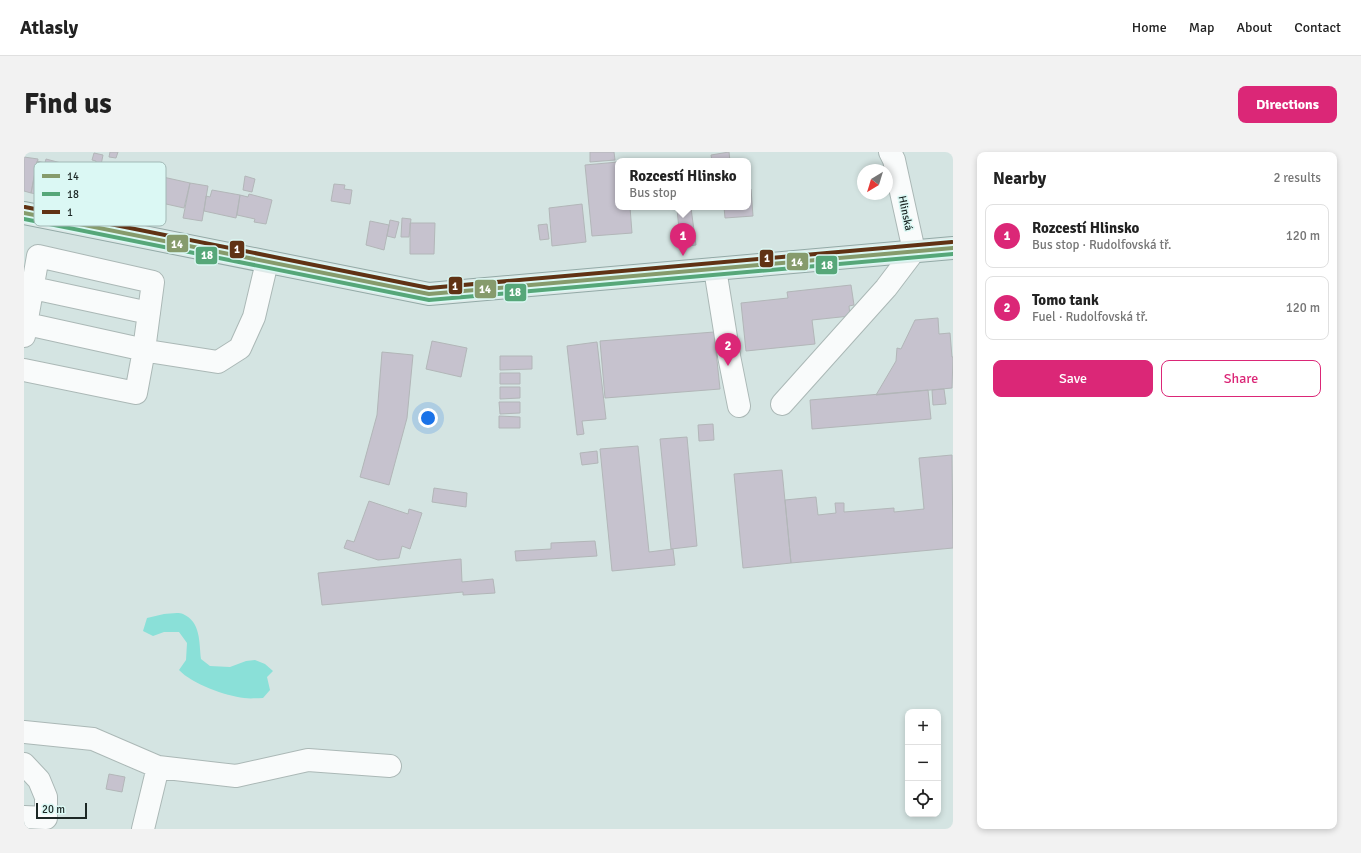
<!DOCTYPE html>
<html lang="en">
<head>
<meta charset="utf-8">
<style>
  :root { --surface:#fff; --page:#f2f2f2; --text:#222; --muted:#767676; --line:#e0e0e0; --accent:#db2777 }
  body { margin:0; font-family:Signika,sans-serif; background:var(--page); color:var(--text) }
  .controls { position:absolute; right:12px; bottom:12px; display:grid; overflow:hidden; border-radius:8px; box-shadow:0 2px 6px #0003 }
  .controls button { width:36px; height:36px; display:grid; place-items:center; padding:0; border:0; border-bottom:1px solid var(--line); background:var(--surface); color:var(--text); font:20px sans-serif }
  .compass { position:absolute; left:833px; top:12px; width:36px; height:36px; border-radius:50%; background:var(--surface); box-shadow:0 2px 6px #0003; rotate:218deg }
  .scale { position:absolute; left:12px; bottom:10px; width:51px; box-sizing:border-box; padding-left:4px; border:2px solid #1c2725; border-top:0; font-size:11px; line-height:14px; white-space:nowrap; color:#1c2725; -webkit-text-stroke:3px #dbf8f4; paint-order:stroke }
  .you { position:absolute; left:404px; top:266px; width:14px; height:14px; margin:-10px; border:3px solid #fff; border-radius:50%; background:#1a73e8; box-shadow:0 0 0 6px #1a73e833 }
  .badge { display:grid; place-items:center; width:26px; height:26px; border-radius:50%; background:var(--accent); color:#fff; font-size:13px; font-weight:700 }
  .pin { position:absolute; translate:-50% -33px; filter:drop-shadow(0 1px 2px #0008) }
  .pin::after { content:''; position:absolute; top:21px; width:14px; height:12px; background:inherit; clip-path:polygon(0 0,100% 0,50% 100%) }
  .popup { position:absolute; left:591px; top:6px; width:136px; height:52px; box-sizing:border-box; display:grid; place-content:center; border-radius:8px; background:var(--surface); filter:drop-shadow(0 1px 3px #0005); font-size:13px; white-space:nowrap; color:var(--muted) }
  .popup b { font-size:15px; color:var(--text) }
  .popup::after { content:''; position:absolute; left:50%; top:100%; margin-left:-8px; border:8px solid transparent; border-top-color:var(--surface) }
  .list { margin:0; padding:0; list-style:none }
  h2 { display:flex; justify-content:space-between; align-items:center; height:52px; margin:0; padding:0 16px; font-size:17px }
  h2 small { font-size:13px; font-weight:400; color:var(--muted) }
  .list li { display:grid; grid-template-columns:26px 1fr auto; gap:12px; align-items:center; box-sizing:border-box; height:64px; margin:0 8px 8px; padding:0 8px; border:1px solid var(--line); border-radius:8px }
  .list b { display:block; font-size:15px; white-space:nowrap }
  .list p { margin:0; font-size:13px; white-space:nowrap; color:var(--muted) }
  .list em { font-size:13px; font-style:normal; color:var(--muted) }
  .actions { display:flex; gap:8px; padding:12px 16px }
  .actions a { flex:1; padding:9px 0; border:1px solid var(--accent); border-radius:8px; text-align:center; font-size:14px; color:var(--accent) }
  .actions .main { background:var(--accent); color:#fff }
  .icon { flex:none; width:22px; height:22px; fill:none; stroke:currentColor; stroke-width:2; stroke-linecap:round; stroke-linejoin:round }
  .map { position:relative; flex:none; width:929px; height:677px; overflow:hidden; border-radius:8px }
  header { display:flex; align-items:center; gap:24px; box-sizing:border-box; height:56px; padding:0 20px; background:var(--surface); border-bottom:1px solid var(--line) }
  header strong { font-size:19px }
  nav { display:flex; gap:22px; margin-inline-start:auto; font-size:14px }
  .intro { display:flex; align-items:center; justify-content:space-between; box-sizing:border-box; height:96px; padding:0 24px }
  h1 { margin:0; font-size:28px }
  .button { padding:10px 18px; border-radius:8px; background:var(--accent); color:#fff; font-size:14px; font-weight:700 }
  main { display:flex; gap:24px; padding:0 24px }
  aside { flex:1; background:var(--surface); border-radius:8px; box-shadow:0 2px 6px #0003 }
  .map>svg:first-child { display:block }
  .water { fill:#8ae0d8 }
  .building { fill:#c6c2ce; stroke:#b2b6b8 }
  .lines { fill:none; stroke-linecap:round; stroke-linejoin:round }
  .minor-casing { stroke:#abb8b6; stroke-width:24 }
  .major-casing { stroke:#93aaa7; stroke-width:24 }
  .minor { stroke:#f9fbfb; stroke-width:22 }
  .major { stroke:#dee9e8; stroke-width:22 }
  .bus-1-casing { stroke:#dbf8f4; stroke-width:7 }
  .bus-2-casing { stroke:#dbf8f4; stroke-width:7 }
  .bus-3-casing { stroke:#dbf8f4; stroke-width:7 }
  .bus-1 { stroke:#869b6c; stroke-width:4 }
  .bus-2 { stroke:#56a779; stroke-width:4 }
  .bus-3 { stroke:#603214; stroke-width:4 }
  .labels { text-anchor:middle; stroke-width:3; stroke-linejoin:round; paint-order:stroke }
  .street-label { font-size:11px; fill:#1c2725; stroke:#dbf8f4 }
  .key { fill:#dbf8f4; stroke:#a2b9b6; stroke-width:1 }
  .key-label { font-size:11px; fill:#1c2725 }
  .line-badge { stroke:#dbf8f4; stroke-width:1.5 }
  .badge-label { font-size:11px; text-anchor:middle; font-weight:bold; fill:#fff }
</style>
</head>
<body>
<header>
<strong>Atlasly</strong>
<nav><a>Home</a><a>Map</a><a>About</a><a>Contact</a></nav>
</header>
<div class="intro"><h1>Find us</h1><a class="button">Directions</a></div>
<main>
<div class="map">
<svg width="929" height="677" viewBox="0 0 929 677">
  <rect width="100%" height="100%" fill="#d4e4e2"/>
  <!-- water -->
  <path class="water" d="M140 462C145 462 154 460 159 462 177 470 175 490 177 507L186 514 206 515 222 509 231 508 241 512 249 519 243 525 246 538 239 546C233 546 227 547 220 546 202 544 168 532 155 518L162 508 163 491 155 480H140L129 484 119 479 123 466Z"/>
  <!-- building -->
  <path class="building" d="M86 0H94L92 6 85 5Z
    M566 0H590L591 8 566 10Z
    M705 0 706 9H688L687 3Z
    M70 1 79 3 69 53 51 49 58 16 62 17 61 19 70 21 72 9 68 8Z
    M0 5 14 7 7 41 0 39Z
    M22 7 37 11 31 45 7 41 13 9 21 11Z
    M594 10V55H606L608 81 568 84 561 13Z
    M37 15 57 18 51 49 31 45Z
    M102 23 125 28 124 34 131 35 128 49 98 42Z
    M221 24 231 27 228 40 219 38Z
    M139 25 166 31 160 56 133 50Z
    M166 31 184 34 178 69 159 66Z
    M310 32 321 33 320 37 328 38 326 52 307 49Z
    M727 37 729 64 701 66 700 55H724V38Z
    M188 38 216 43 212 66 180 59 182 44 186 45Z
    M225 42 248 48 242 72 230 70 231 67 213 63 216 43 224 45Z
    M558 52 562 90 528 94 525 56Z
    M667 56 672 93 657 95 653 58Z
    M378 66 387 67 385 85H377Z
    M366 68 375 70 371 86 363 84Z
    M346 69 365 73 360 98 342 93Z
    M386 71H411L410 102H386Z
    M523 72 525 87 516 88 514 73Z
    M827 133 830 153 825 154 826 164 788 168 791 192 722 199 717 151 764 146 763 140Z
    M914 166 915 182 926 181 928 205H929L928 236 852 243 872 209 873 196 877 197 891 168Z
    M690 180 696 237 581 246 576 189Z
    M408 189 443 196 437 225 402 217Z
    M573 190 582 267 558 269 560 282 553 283 543 194Z
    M358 200 389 203 383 266 365 333 336 325 353 263Z
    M476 204H508V217L476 218Z
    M476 221H496V232H476Z
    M476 235H496V246L476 247Z
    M920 237 922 252 909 253 908 238Z
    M904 238 907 267 788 277 786 248Z
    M475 250H496V261L476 262Z
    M475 264 496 265V276H475Z
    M689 272 690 288 675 289 674 273Z
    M663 285 673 394 647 397 636 287Z
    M614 294 625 400 649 397 651 413 588 419 576 297Z
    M573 299 574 311 558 313 556 301Z
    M928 303 929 396 767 411 761 348 792 345 794 363 812 361 811 351H820V360L870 356V360L900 357 895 306Z
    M758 318 767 411 719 416 710 322Z
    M410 336 443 341 442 355 408 350Z
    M345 349 384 362 385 357 398 361 386 397 378 394 375 406 354 408 320 396 323 388 330 390Z
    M571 389 573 404 492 409 491 399 527 397V391Z
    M437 407 438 430 469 427 471 441 439 443V440L298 453 294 421Z
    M85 622 101 625 98 640 82 637Z"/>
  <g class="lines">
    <!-- minor casing -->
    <g class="minor-casing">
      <path id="minor" d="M691 117 705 204 715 254
        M9 136 125 161
        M3 172 130 200 194 210 216 196 230 165 243 110
        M0 184 14 104 129 130 120 198 112 241 0 218
        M758 252 862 136 890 99 870 8 866 0
        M0 580 69 587 134 615 119 677
        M0 612 15 628 22 645V666L0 665
        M134 615 212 624 284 608 366 614"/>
    </g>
    <!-- major casing -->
    <g class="major-casing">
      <path id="major" d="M0 61 405 142 929 96"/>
    </g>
    <!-- minor -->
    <use href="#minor" class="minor"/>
    <!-- major -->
    <use href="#major" class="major"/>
    <!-- bus-1 casing -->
    <g class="bus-1-casing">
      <path id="bus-1" d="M0 61 405 142 929 96"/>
    </g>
    <!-- bus-2 casing -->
    <g class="bus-2-casing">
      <path id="bus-2" d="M0 67 405 148 929 102"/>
    </g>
    <!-- bus-3 casing -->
    <g class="bus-3-casing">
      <path id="bus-3" d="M1 55 405 136 928 90"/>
    </g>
    <!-- bus-1 -->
    <use href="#bus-1" class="bus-1"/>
    <!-- bus-2 -->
    <use href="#bus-2" class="bus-2"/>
    <!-- bus-3 -->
    <use href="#bus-3" class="bus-3"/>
  </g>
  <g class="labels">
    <!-- street labels -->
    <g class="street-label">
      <text transform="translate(882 61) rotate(78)" y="4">Hlinská</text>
    </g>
  </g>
  <!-- legend -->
  <rect x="10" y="10" width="132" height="64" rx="6" class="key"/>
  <rect x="18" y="22" width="18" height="4" fill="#869b6c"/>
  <rect x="18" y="40" width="18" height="4" fill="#56a779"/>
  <rect x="18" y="58" width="18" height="4" fill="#603214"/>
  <g class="key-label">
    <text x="43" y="28">14</text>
    <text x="43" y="46">18</text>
    <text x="43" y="64">1</text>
  </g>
  <g class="line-badge">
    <rect x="142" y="82" width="23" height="19" rx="4" fill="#869b6c"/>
    <rect x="205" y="88" width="16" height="19" rx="4" fill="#603214"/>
    <rect x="171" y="94" width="23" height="19" rx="4" fill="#56a779"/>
    <rect x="735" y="97" width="15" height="19" rx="4" fill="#603214"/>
    <rect x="762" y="100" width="23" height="19" rx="4" fill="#869b6c"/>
    <rect x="791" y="103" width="23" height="20" rx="4" fill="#56a779"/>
    <rect x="424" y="124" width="15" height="19" rx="4" fill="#603214"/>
    <rect x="450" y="127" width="23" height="20" rx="4" fill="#869b6c"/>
    <rect x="480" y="131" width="23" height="19" rx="4" fill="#56a779"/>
  </g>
  <g class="badge-label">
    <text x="153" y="96">14</text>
    <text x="213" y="101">1</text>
    <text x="183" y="107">18</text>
    <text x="743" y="110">1</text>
    <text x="773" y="114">14</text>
    <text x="803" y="117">18</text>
    <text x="431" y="138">1</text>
    <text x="461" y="141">14</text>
    <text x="491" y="144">18</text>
  </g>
</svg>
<div class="controls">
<button>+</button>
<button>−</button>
<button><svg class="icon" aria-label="locate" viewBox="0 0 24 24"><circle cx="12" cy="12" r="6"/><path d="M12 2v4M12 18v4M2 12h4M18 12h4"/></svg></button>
</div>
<svg class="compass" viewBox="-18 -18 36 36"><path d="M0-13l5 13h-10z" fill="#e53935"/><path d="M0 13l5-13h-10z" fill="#767676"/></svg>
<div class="scale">20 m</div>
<div class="you"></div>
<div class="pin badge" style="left:659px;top:104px">1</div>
<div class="popup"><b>Rozcestí Hlinsko</b>Bus stop</div>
<div class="pin badge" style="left:704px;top:214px">2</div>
</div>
<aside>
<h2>Nearby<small>2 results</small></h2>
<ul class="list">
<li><span class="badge">1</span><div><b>Rozcestí Hlinsko</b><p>Bus stop · Rudolfovská tř.</p></div><em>120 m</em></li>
<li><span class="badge">2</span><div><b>Tomo tank</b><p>Fuel · Rudolfovská tř.</p></div><em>120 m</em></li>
</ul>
<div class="actions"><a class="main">Save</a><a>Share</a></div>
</aside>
</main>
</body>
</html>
